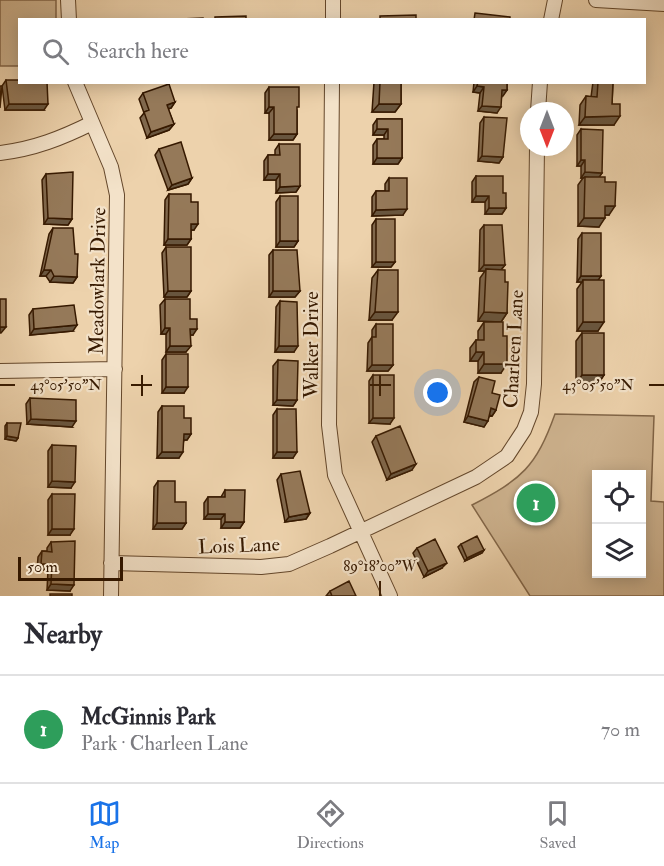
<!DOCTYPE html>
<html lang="en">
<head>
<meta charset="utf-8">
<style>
  :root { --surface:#fff; --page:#f7f7f7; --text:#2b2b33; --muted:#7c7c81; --line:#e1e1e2; --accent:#1a73e8 }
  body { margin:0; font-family:"IM FELL Double Pica",serif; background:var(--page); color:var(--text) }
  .controls { position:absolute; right:18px; bottom:18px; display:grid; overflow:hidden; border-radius:0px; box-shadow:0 3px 15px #0003 }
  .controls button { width:54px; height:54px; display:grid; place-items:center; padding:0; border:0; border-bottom:2px solid var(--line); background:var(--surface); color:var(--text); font:30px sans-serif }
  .compass { position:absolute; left:520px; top:102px; width:54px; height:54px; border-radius:50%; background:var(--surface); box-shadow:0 3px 15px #0003; rotate:180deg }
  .scale { position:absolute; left:18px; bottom:15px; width:105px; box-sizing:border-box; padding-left:6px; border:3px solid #361900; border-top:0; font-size:16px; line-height:21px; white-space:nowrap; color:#361900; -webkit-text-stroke:4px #f3e2c9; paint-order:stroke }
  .you { position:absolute; left:438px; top:393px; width:21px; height:21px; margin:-15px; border:4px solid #fff; border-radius:50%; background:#1a73e8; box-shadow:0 0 0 9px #1a73e833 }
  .badge { display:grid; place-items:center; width:39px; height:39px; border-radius:50%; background:var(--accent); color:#fff; font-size:20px; font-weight:700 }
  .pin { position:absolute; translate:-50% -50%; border:3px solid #fff; box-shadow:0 2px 6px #0006 }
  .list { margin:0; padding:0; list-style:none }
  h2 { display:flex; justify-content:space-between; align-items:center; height:78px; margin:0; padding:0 24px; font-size:26px }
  h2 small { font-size:20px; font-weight:400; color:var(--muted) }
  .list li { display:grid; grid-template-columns:39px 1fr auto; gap:18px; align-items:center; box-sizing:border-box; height:108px; padding:0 24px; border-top:2px solid var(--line) }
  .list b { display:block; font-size:22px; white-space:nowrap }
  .list p { margin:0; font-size:20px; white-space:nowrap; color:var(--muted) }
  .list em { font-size:20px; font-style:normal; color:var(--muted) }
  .icon { flex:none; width:33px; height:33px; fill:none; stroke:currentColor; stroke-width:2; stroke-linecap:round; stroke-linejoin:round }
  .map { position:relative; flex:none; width:664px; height:596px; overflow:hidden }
  .search { position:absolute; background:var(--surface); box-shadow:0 3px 15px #0003; left:18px; right:18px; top:18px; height:66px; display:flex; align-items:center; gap:15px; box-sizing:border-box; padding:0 21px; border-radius:0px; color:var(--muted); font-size:22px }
  .sheet { height:186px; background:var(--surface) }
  nav { display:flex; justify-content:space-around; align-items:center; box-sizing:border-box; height:84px; border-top:2px solid var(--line); background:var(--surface); font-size:16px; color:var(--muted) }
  nav a { display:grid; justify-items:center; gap:3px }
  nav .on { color:var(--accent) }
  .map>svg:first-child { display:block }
  .green { fill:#ceb38f; stroke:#826648; stroke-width:1.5; fill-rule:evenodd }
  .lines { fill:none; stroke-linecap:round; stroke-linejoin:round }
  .street-casing { stroke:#64472b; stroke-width:16 }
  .street { stroke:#f3e2c9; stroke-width:14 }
  .wall { fill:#80684d; stroke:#361900; stroke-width:1.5 }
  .shaded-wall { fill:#68553e; stroke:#361900; stroke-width:1.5 }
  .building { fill:#957959; stroke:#361900; stroke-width:1.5 }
  .ticks { fill:none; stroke:#361900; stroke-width:2 }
  .labels { text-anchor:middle; stroke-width:4.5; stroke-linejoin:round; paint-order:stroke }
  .street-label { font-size:20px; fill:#361900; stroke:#f3e2c9 }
  .ticks-label { font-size:15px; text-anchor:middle; fill:#361900; stroke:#f3e2c9; stroke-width:4.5; stroke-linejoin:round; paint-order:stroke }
</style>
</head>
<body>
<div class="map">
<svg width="664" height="596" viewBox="0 0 664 596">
  <rect width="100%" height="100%" fill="#edd2ac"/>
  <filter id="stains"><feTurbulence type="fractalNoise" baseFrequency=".00333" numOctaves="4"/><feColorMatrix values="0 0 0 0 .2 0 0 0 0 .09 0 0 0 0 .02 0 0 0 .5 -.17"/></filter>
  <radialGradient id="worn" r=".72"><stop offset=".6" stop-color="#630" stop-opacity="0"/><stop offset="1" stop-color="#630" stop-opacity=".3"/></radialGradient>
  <!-- green -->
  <path class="green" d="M0 0H56V19L20 20 19 66H0Z
    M555 414 654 416 651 501 664 502V596H530L472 505C522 479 536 467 555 414ZM596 475H642V574H596Z"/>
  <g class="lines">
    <!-- street casing -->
    <g class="street-casing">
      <path id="street" d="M68 0 69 20
        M596 0 664 4
        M333 20V0
        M551 20 555 0
        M75 82 111 167 117 195 111 596
        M332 82 329 425 335 475 390 596
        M538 111 540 82
        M0 153C34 149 62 138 92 123
        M0 371 115 369
        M111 563 261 567 289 564 330 546 476 477 507 456 524 430 531 412 534 384 537 147"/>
    </g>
    <!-- street -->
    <use href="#street" class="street"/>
  </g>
  <!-- wall -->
  <path class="wall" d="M6 80 44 110H5L2 86Z
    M374 82H401V104L395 112H372Z
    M474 82H507V90L502 96 497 113 478 111 480 93 473 92Z
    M593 82H613L612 104 614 125H579L580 105 586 96 591 97Z
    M269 87 297 110V134L293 140H269V113H265V93Z
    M143 93 175 102 171 108 168 109 174 124 169 130 147 138 140 118 144 113 139 99Z
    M484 117 503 157 499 163 478 161 480 123Z
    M377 119H402V158L398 164H373V145L377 139H384V135H373V125Z
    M581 129 602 173 599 177 605 182 609 215H605L599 227 578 226V185L583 178H581V166H577V135Z
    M279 144 300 186 296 192 276 193V180H264V161L268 155H275V150Z
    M159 149 192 178 188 184 168 190 155 155Z
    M46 174 72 219 68 225 44 224 42 180Z
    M476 176 503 193 506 208 502 214H485V202H472V182Z
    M389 178 403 215 372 216V197L376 191H385V184Z
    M169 194 191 202 194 230H191V239L187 245H164L165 200Z
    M280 196 298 241 294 247H276V202Z
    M376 219 395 262 391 267H372V225Z
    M484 225 505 265 501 270 505 282 507 313 501 322 478 321 480 278 485 271H479L480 230Z
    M53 228 75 254 77 277 73 283 50 282 46 276H40L49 234Z
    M582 233 601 276 598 280V331H577V289L582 282H577L578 239Z
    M166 247 191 291 187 297H164L162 253Z
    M273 250 300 291 295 297H269V255Z
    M378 270 392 320H369L372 278Z
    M165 299 190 319 193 335H190L186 352H166V334H161L160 305Z
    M280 301 294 352H275L276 307Z
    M33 309 73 331 30 335 29 315Z
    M484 322 501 373H478V361H470V348L476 340H478V331Z
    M376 324 393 365 388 371H367L368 343 372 337V330Z
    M582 333 604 375 598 384H576V341Z
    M166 354 184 393H162V360Z
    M278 360 297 400 293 406 273 405V366Z
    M373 375 390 424 369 423V381Z
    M479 377 492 393 496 410 492 416 490 415 484 427 464 422 474 382Z
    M30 398 72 427 27 424 26 404Z
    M162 406 184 418 191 434 187 440H184L179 458H157L158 412Z
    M277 409 293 458H273V415Z
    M7 423 18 438 16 441 5 439V426Z
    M376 436 412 470 387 480 372 442Z
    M52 445 71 488 48 487V451Z
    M281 474 310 513 306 519 285 522 277 480Z
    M158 481 186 523 182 529H153L154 487Z
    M225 490 244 522 240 528H221V519H204V503L208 497H221Z
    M52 494 70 535H48V500Z
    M51 542 70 591 47 590 48 570H37L38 557 42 551H47V548Z
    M461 544 484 550 482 553 465 561 458 547Z
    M417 548 442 568 424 577 413 553Z
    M330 591 356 596H326Z"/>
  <!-- shaded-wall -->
  <path class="shaded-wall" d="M477 86 484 87 480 93 473 92Z
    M502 90H507L503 96H498Z
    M175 102 171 108 163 110 167 105Z
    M9 104H48L44 110H5Z
    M379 104H401L395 112H372Z
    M482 106 501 107 497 113 478 111Z
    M269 107H274L269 113H265Z
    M620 116 614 125H579L585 117Z
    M174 124 169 130 147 138 151 132Z
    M377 129H388L384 135H373Z
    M274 134H297L293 140H269Z
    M482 156 503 157 499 163 478 161Z
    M377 158H402L398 164H373Z
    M581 160H585L581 166H577Z
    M585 172 602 173 598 179 585 177 583 178H581Z
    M268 174H280L276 180H264Z
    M192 178 188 184 168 190 172 185Z
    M300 186 296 192 276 193 280 187Z
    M476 196H489L485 202H472Z
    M605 206H615L609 215H599Z
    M489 208H506L502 214H485Z
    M407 209 403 215 372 216 376 210Z
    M48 218 72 219 68 225 44 224Z
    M584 218H605L599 227 578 226Z
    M191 224H198L194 230H187Z
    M168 239H191L187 245H164Z
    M280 241H298L294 247H276Z
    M376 262H395L391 267H372Z
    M484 265H505L500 271 486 269 485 271H479Z
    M44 270H51L46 276H40Z
    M54 276 77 277 73 283 50 282Z
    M581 276H601L597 282 583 280 582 282H577Z
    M168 291H191L187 297H164Z
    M273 291H300L295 297H269Z
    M375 312H398L392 320H369Z
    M484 312 507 313 501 322 478 321Z
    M583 322H604L598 331H577Z
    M77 325 73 331 30 335 34 329Z
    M0 327H6L1 333H0Z
    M165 328H170L166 334H161Z
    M190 329H197L193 335H186Z
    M170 346H191L186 352H166Z
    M279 346H298L294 352H275Z
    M476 352H484L478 361H470Z
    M484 364H507L501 373H478Z
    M372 365H393L388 371H367Z
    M582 375H604L598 384H576Z
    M166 387H188L184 393H162Z
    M277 400H297L293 406 273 405Z
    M491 408 496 410 492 416 487 414Z
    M468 416 488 421 484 427 464 422Z
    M373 418H394L390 424 369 423Z
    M31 419 76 421 72 427 27 424Z
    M184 434H191L187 440H180Z
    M7 436 18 438 16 441 5 439Z
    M162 452H183L179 458H157Z
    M277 452H297L293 458H273Z
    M416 464 412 470 387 480 391 474Z
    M52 481 75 482 71 488 48 487Z
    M310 513 306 519 285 522 289 517Z
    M208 514H225L221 519H204Z
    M225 522H244L240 528H221Z
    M157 523H186L182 529H153Z
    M52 529H74L70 535H48Z
    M484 550 482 553 465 561 467 558Z
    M447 563 442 568 424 577 428 571Z
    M41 564H52L48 570H37Z
    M51 584 74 585 70 591 47 590Z"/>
  <!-- building -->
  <path class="building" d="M475 13 510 17V20H474Z
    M416 15V20H380V16Z
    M246 16V20H215V17Z
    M203 18V20H181V19Z
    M6 80H20V82H47L48 104H9Z
    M380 82H401V104H379Z
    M478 82H507V90H502L501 107 482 106 484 87 477 86Z
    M598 82H613L612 104H620V116L585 117 586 96 597 97Z
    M169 84 175 102 167 105 174 124 151 132 144 112 149 110 143 93Z
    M0 86H2L0 108Z
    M269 87H299V107H297V134H274V107H269Z
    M484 117 507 118 503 157 482 156Z
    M377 119H402V158H377V139H388V129H377Z
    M581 129 603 130 602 173 585 172V160H581Z
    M181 142 192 178 172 185 159 149Z
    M279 144H300V186L280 187V174H268V155H280Z
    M73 172 72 219 48 218 46 174Z
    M476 176H503V193H506V208H489V196H476Z
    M585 177H605V182H616L615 206H605V218H584Z
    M389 178H407V209L376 210V191H389Z
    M169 194H191V202H198V224H191V239H168Z
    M280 196H298V241H280Z
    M376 219H395V262H376Z
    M484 225H502L505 265H484Z
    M53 228H73L75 254H78L77 277 54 276 51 270H44Z
    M582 233H601V276H581Z
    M166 247H191V291H168Z
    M273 250H297L300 291H273Z
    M486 269 505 270V282H508L507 313 484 312Z
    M378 270H398V312H375Z
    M583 280H604V322H583Z
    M0 299H6V327H0Z
    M165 299H190V319H197V329H190L191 346H170V328H165Z
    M280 301 297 302 298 346H279Z
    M74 305 77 325 34 329 33 309Z
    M484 322H503V336H507V364H484V352H476V340H484Z
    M376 324H393V365H372V337H376Z
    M582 333H604V375H582Z
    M166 354H188V387H166Z
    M278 360 298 361 297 400H277Z
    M373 375H394V418H373Z
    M479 377 495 381 492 393 500 395 496 410 491 408 488 421 468 416Z
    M30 398 76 400V421L31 419Z
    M162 406H184V418H191V434H184L183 452H162Z
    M277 409H296L297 452H277Z
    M7 423H21L18 438 7 436Z
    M400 426 416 464 391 474 376 436Z
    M52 445 76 446 75 482 52 481Z
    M300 471 310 513 289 517 281 474Z
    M158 481H175V502H186V523H157Z
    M225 490H245L244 522H225V514H208V497H225Z
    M52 494H75L74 529H52Z
    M477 536 484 550 467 558 461 544Z
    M435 539 447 563 428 571 417 548Z
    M75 541 74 585 51 584 52 564H41L42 551 52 552 51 542Z
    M349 581 356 596H332L330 591Z
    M50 594H72V596H50Z"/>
  <!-- ticks -->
  <path class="ticks" d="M142 375V396M380 375V396M0 385H15M131 385H152M370 385H391M649 385H664M380 581V596"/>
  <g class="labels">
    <!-- street labels -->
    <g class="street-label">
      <text transform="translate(97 281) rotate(-89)" y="7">Meadowlark Drive</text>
      <text transform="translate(311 345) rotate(-90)" y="7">Walker Drive</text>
      <text transform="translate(513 349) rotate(-87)" y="7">Charleen Lane</text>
      <text transform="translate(239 545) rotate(-2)" y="7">Lois Lane</text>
    </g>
  </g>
  <g class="ticks-label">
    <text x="598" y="390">43°05'50"N</text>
    <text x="66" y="390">43°05'50"N</text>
    <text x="380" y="571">89°18'00"W</text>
  </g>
  <rect width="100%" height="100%" filter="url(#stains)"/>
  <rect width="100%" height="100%" fill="url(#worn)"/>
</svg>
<div class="controls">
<button><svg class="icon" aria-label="locate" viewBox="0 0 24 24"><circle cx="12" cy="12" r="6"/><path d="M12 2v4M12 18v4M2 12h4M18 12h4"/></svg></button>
<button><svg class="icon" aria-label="layers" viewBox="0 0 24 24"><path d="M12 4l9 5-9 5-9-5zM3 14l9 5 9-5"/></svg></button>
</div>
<svg class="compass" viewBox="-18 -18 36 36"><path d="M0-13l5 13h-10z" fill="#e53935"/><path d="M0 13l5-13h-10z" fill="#7c7c81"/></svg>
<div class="scale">50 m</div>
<div class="you"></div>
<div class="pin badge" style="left:536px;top:503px;background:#2e9e5b">1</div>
<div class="search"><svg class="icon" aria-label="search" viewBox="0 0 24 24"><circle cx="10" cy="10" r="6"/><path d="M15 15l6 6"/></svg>Search here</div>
</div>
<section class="sheet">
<h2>Nearby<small></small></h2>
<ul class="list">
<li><span class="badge" style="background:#2e9e5b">1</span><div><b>McGinnis Park</b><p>Park · Charleen Lane</p></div><em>70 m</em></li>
</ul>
</section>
<nav>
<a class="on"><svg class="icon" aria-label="map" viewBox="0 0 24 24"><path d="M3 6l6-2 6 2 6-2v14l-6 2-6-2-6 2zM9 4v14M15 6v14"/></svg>Map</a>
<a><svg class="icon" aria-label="directions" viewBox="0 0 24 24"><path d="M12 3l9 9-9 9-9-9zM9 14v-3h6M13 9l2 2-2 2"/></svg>Directions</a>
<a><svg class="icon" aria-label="saved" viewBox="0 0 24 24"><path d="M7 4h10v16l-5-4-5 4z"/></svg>Saved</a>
</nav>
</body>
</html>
